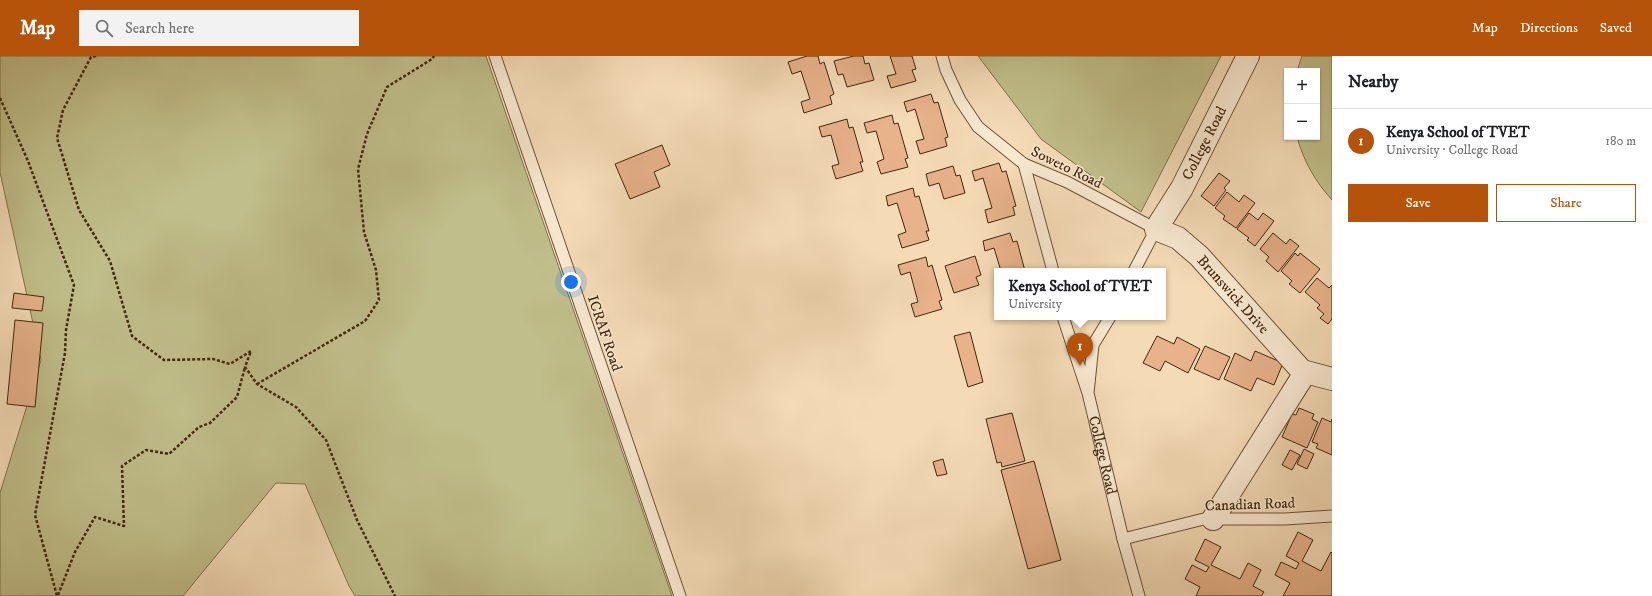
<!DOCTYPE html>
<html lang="en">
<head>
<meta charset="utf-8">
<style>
  :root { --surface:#fff; --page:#f2f2f2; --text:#202124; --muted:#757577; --line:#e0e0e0; --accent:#b45309 }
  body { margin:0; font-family:"IM FELL DW Pica",serif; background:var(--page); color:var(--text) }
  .controls { position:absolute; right:12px; top:12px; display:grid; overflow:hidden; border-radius:0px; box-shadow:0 1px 3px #0004 }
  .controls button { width:36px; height:36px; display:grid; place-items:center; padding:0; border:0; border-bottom:1px solid var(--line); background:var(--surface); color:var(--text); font:20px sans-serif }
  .you { position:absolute; left:571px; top:226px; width:14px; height:14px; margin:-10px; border:3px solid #fff; border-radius:50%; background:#1a73e8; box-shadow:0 0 0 6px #1a73e833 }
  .badge { display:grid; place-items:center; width:26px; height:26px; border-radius:50%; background:var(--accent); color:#fff; font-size:13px; font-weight:700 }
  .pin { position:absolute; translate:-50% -33px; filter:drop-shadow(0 1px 2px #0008) }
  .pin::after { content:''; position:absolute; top:21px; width:14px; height:12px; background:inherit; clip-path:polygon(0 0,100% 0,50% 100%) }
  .popup { position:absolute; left:994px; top:212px; width:172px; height:52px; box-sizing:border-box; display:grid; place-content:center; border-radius:0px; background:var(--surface); filter:drop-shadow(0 1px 3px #0005); font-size:13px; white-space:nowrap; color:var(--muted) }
  .popup b { font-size:15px; color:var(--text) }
  .popup::after { content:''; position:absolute; left:50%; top:100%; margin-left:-8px; border:8px solid transparent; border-top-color:var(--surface) }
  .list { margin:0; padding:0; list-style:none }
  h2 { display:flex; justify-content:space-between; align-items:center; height:52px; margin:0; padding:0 16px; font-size:17px }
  h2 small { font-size:13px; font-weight:400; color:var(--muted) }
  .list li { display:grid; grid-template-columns:26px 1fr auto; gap:12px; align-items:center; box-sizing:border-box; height:64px; padding:0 16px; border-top:1px solid var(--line) }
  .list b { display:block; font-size:15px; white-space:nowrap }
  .list p { margin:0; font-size:13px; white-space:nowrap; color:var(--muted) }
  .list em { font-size:13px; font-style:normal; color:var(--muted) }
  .actions { display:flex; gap:8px; padding:12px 16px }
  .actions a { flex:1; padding:9px 0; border:1px solid var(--accent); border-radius:0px; text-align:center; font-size:14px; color:var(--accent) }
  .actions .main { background:var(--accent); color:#fff }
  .icon { flex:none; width:22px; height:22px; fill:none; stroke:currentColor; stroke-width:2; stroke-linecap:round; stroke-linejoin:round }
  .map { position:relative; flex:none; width:1332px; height:540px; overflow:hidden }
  header { display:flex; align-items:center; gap:24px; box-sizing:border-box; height:56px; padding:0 20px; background:var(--accent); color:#fff }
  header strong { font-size:19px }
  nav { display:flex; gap:22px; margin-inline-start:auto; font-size:14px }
  .search { width:280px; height:36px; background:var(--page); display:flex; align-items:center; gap:10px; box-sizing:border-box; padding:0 14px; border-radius:0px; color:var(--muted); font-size:15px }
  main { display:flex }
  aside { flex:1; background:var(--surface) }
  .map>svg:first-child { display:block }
  .green { fill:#c0be8a; stroke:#81724c }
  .building { fill:#e8b28b; stroke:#42270d }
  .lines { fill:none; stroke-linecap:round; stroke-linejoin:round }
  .service-casing { stroke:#6e5437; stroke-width:13 }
  .minor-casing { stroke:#6e5437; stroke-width:24 }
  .path { stroke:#42270d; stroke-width:2.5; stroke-dasharray:3 2; stroke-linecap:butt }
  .service { stroke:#f8e8d0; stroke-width:11 }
  .minor { stroke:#f8e8d0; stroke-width:22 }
  .labels { text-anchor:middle; stroke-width:3; stroke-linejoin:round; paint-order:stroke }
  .street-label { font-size:15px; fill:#42270d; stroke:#f8e8d0 }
</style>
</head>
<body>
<header>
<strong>Map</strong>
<div class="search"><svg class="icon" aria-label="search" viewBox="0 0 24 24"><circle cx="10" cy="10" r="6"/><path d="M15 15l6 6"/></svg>Search here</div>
<nav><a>Map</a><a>Directions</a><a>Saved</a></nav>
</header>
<main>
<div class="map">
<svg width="1332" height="540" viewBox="0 0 1332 540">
  <rect width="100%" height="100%" fill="#f4dbb6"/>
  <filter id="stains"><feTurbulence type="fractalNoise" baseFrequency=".005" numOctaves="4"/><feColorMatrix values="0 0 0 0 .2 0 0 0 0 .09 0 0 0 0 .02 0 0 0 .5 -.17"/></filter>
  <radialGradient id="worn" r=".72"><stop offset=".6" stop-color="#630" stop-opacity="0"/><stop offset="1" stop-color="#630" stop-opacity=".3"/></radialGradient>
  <!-- green -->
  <path class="green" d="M0 0H486L672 540H355L349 530 305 428 276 427 183 540H0V437L41 304 0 116Z
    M978 0H1221L1141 156 1041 83Z
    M1302 0H1332V144C1315 125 1304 106 1297 81H1317V15H1297Z"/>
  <!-- building -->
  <path class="building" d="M807 0H818L820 8 824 6 834 38 830 40 832 48 804 57 801 46 810 43 801 15 792 18 788 6Z
    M854 0H863L865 8 869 7 874 24 847 31 843 18 838 19 834 5Z
    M890 0H912L916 13 912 14 916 25 891 32 887 20 896 18Z
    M931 38 934 47 938 46 948 81 945 82 947 90 920 98 916 85 924 83 915 53 907 56 904 46Z
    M892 59 894 68 898 67 908 102 905 103 908 111 881 118 877 106 884 103 876 75 867 77 864 67Z
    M847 63 849 72 853 71 863 106H860L863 115 836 123 832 110 839 108 831 79 822 81 819 71Z
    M662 89 670 109 654 116 660 131 630 143 615 108Z
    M999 107 1002 116 1006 115 1016 150 1013 151 1015 159 988 167 985 154 992 152 983 122 975 125 972 115Z
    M953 110 956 120 960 119 965 137 944 143 939 127 929 130 926 118Z
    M1219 117 1230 125 1224 132 1226 134 1214 150 1201 140Z
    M913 132 915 141 919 140 929 175H926L929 184 902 192 898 179 906 176 897 147 888 150 886 140Z
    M1227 136 1239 146 1244 139 1255 147 1236 172 1223 163 1225 160 1215 152Z
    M1249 157 1258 164 1263 157 1274 165 1255 190 1247 184 1249 182 1237 173Z
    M1010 177 1013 186 1017 185 1025 215H1001L994 192 985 195 983 185Z
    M1273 177 1286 188 1290 183 1299 190 1278 216 1266 205 1269 201 1260 193Z
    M1295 197 1298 200 1300 197 1320 213 1300 237 1289 228 1292 225 1281 215Z
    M975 200 981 219 976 221 979 229 954 237 945 210Z
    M926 201 928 211 932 209 942 244 939 245 942 253 915 261 911 248 918 246 910 216 901 219 898 209Z
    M1317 222 1329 232 1332 229V263L1328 268 1320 262 1324 258 1317 252 1320 249 1305 236Z
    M14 237 44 241 42 255 12 252Z
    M15 264 43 267 35 351 7 348Z
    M970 276 983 326 968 331 954 280Z
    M1157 280 1174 288 1177 281 1200 293 1188 317 1165 305 1160 315 1143 307Z
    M1205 290 1230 301 1219 324 1194 313Z
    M1255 295 1283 307 1274 329 1257 322 1251 335 1224 323 1235 297 1251 305Z
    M1299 352 1314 358 1312 363 1318 366 1307 392 1282 381 1292 358 1296 359Z
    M1012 357 1025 405 1002 411 1001 406 997 407 986 363Z
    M1322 362 1331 366 1332 363V399L1316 392 1318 388 1312 386Z
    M1304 393 1314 398 1307 413 1297 408Z
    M1290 394 1300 399 1292 414 1282 409Z
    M943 403 947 418 937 420 933 406Z
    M1034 405 1061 504 1028 513 1001 414Z
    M1298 476 1313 484 1302 505 1321 515 1331 496 1332 497V540H1283L1290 527 1275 519 1281 506 1296 513 1299 507 1286 500Z
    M1205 483 1221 491 1211 509 1240 523 1248 507 1261 514 1253 530 1264 536 1261 540H1196L1200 531 1185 523 1192 509 1206 516 1209 511 1195 504Z"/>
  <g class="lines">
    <!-- service casing -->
    <g class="service-casing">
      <g id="service">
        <path d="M495 0 680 540"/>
        <path d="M942 0 946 14 960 44 978 71 1024 108 1067 126 1156 173 1134 215"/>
        <path d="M1024 108 1053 215"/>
        <path d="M1063 261 1087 334"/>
        <path id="s1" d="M1110 261 1093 289 1088 337 1123 483 1139 540"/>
        <path d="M1123 483 1212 461 1213 463H1285L1332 460"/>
      </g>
    </g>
    <!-- minor casing -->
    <g class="minor-casing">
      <g id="minor">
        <path id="s2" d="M1248 0 1182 132 1156 173 1178 182 1199 200 1302 315"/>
        <path d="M1302 315 1332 323"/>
        <path d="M1213 463 1298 328 1302 322V315"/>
      </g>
    </g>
    <!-- path -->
    <path class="path" d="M96 0 91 1 63 54 57 82 79 154 110 205 132 280 164 304 213 303 230 308 251 295 245 311 257 328 296 351 326 384 357 464 395 540
      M0 42 28 105 74 229 66 274 65 297 35 459 57 540
      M257 328 365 265 379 244 376 214 364 176 358 113 367 78 387 31 432 3 434 0
      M58 539 75 496 95 461 124 470 122 410 146 394 169 398 199 371 210 367 237 341 245 311"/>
    <!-- service -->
    <use href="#service" class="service"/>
    <!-- minor -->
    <use href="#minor" class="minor"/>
  </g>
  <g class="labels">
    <!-- street labels -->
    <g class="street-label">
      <text transform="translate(1204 87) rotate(-63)" y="5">College Road</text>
      <text transform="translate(1067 111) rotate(26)" y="5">Soweto Road</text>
      <text dy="5" stroke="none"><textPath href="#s2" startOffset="299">Brunswick Drive</textPath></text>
      <text transform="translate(605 277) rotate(71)" y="5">ICRAF Road</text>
      <text dy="5" stroke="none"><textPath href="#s1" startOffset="145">College Road</textPath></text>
      <text transform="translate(1250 448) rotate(-2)" y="5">Canadian Road</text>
    </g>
  </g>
  <rect width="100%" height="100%" filter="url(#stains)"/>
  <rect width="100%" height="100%" fill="url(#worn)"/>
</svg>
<div class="controls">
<button>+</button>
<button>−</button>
</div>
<div class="you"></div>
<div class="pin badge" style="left:1080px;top:310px">1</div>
<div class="popup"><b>Kenya School of TVET</b>University</div>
</div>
<aside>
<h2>Nearby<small></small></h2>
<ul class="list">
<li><span class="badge">1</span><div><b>Kenya School of TVET</b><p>University · College Road</p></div><em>180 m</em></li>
</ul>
<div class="actions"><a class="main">Save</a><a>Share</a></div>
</aside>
</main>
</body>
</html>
